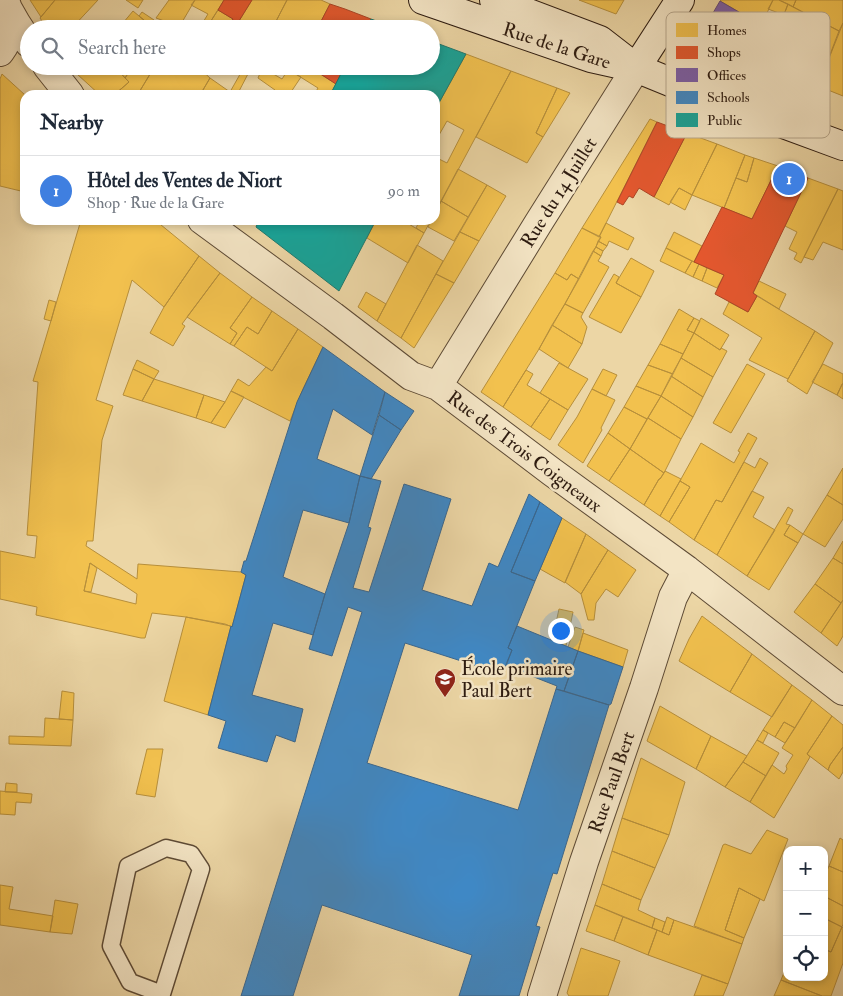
<!DOCTYPE html>
<html lang="en">
<head>
<meta charset="utf-8">
<style>
  :root { --surface:#fff; --page:#f2f2f3; --text:#1f2937; --muted:#747a83; --line:#e0e1e3; --accent:#b45309 }
  body { margin:0; font-family:"IM FELL Double Pica",serif; background:var(--page); color:var(--text) }
  .controls { position:absolute; right:15px; bottom:15px; display:grid; overflow:hidden; border-radius:10px; box-shadow:0 2px 8px #0003 }
  .controls button { width:45px; height:45px; display:grid; place-items:center; padding:0; border:0; border-bottom:1px solid var(--line); background:var(--surface); color:var(--text); font:25px sans-serif }
  .you { position:absolute; left:560px; top:630px; width:18px; height:18px; margin:-12px; border:4px solid #fff; border-radius:50%; background:#1a73e8; box-shadow:0 0 0 8px #1a73e833 }
  .badge { display:grid; place-items:center; width:32px; height:32px; border-radius:50%; background:var(--accent); color:#fff; font-size:16px; font-weight:700 }
  .pin { position:absolute; translate:-50% -50%; border:2px solid #fff; box-shadow:0 1px 5px #0006 }
  .list { margin:0; padding:0; list-style:none }
  h2 { display:flex; justify-content:space-between; align-items:center; height:65px; margin:0; padding:0 20px; font-size:21px }
  h2 small { font-size:16px; font-weight:400; color:var(--muted) }
  .list li { display:grid; grid-template-columns:32px 1fr auto; gap:15px; align-items:center; box-sizing:border-box; height:70px; padding:0 20px; border-top:1px solid var(--line) }
  .list b { display:block; font-size:19px; white-space:nowrap }
  .list p { margin:0; font-size:16px; white-space:nowrap; color:var(--muted) }
  .list em { font-size:16px; font-style:normal; color:var(--muted) }
  .icon { flex:none; width:28px; height:28px; fill:none; stroke:currentColor; stroke-width:2; stroke-linecap:round; stroke-linejoin:round }
  .map { position:relative; flex:none; width:843px; height:996px; overflow:hidden }
  .search { position:absolute; background:var(--surface); box-shadow:0 2px 8px #0003; left:20px; top:20px; width:420px; height:55px; display:flex; align-items:center; gap:12px; box-sizing:border-box; padding:0 18px; border-radius:28px; color:var(--muted); font-size:19px }
  .panel { position:absolute; background:var(--surface); box-shadow:0 2px 8px #0003; left:20px; top:90px; width:420px; height:135px; border-radius:15px }
  .map>svg:first-child { display:block }
  .homes { fill:#f2c14e; stroke:#b78f3b; fill-rule:evenodd }
  .shops { fill:#e4572e; stroke:#ad4525 }
  .offices { fill:#7b5ea7; stroke:#644a7a }
  .schools { fill:#3f88c5; stroke:#3a678f }
  .public { fill:#17a398; stroke:#1e7a6f }
  .lines { fill:none; stroke-linecap:round; stroke-linejoin:round }
  .lane-casing { stroke:#5d4a35; stroke-width:19 }
  .street-casing { stroke:#5d4a35; stroke-width:30 }
  .secondary-casing { stroke:#2d1b10; stroke-width:30 }
  .lane { stroke:#f3e4c4; stroke-width:16 }
  .street { stroke:#f3e4c4; stroke-width:28 }
  .secondary { stroke:#f3e4c4; stroke-width:28 }
  .labels { text-anchor:middle; stroke-width:5; stroke-linejoin:round; paint-order:stroke }
  .street-label { font-size:19px; fill:#2d1b10; stroke:#f3e4c4 }
  .poi-label { font-size:19px; fill:#2d1b10; stroke:#f3e4c4; text-anchor:start }
  .key { fill:#f3e4c4; stroke:#b8a88e; stroke-width:1 }
  .key-label { font-size:14px; fill:#2d1b10 }
</style>
</head>
<body>
<div class="map">
<svg width="843" height="996" viewBox="0 0 843 996">
  <rect width="100%" height="100%" fill="#ecd6a5"/>
  <filter id="stains"><feTurbulence type="fractalNoise" baseFrequency=".004" numOctaves="4"/><feColorMatrix values="0 0 0 0 .2 0 0 0 0 .09 0 0 0 0 .02 0 0 0 .5 -.17"/></filter>
  <radialGradient id="worn" r=".72"><stop offset=".6" stop-color="#630" stop-opacity="0"/><stop offset="1" stop-color="#630" stop-opacity=".3"/></radialGradient>
  <!-- homes -->
  <path class="homes" d="M30 0H55L41 17Z
    M55 0H98L71 29H47L40 18Z
    M126 0H143L138 8Z
    M169 0H195L178 29H163L167 22 156 18Z
    M195 0H224L206 29H199L208 14 191 5Z
    M252 0H287L272 29H254L251 27 250 29H234Z
    M287 0H321L330 4 317 29H272Z
    M579 0H624L616 14Z
    M721 0H773L760 28 742 20 744 15 720 1Z
    M773 0H779L788 4 784 15 768 9Z
    M779 0H796L793 7Z
    M796 0H843V23L839 31 793 7Z
    M788 4 812 17 790 76 763 67Z
    M218 10 233 19 227 29H209L207 27Z
    M133 11 139 16 155 29H118Z
    M142 12 154 20 151 26 139 16Z
    M812 17 839 31 818 86 790 76Z
    M843 23V96L818 86Z
    M466 54 511 71 435 213V157L447 163 464 130 447 121 435 142V110Z
    M84 66H114L129 82 114 95H100L77 74Z
    M114 66H133L125 78Z
    M133 66H148L153 69 138 94 140 95H114L129 82 125 78Z
    M155 66H197L210 78 200 95H140L138 94Z
    M239 66H252L249 72Z
    M252 66H265L263 68 282 79 288 70 301 77 289 95H272L275 90 258 78 261 71Z
    M281 66H298L294 73Z
    M298 66H308L336 84 330 95H314L318 88 294 73Z
    M243 69 249 72 237 95H234L230 92Z
    M511 71 557 88 536 133 543 137 527 163 476 137Z
    M2 74 25 95V192L0 186V79Z
    M210 78 230 92 234 95H200Z
    M557 88 570 93 543 137 536 133Z
    M650 119 657 122 599 237 582 228Z
    M687 133 717 144 692 195 679 188 669 205 654 197Z
    M717 144 745 155 724 208 692 195Z
    M745 155 754 158 747 182 736 178Z
    M754 158 778 166 752 219 724 208 736 178 747 182Z
    M458 169 487 185 468 217 441 201Z
    M808 178 838 189 801 263 794 259 797 253 789 249 797 232 785 226Z
    M487 185 506 196 479 241 460 232Z
    M679 188 692 195 685 210 670 202Z
    M838 189 843 191V250L823 242 813 260 804 257Z
    M441 201 468 217 454 241 428 227 431 220H435V213Z
    M81 220H155L199 256 164 307 132 280 96 400 113 406 102 440 93 541H87L86 546 137 579 138 564 241 572 246 575 232 627 225 624 186 617 152 613 145 638H141L36 615 37 607 0 599V551L35 558 37 536 27 535 38 382 33 381ZM90 563 137 594 136 604 84 591Z
    M376 220H402L424 233 408 263 367 238Z
    M420 220H431L424 233 416 228Z
    M606 223 634 238 628 250 609 241 607 246 598 241 601 237H599Z
    M582 228 601 237 579 279 571 274 567 280 555 273Z
    M460 232 479 241 454 283 436 274Z
    M674 232 702 246 694 262 666 248Z
    M598 241 607 246 603 251 596 247Z
    M417 245 443 261 401 338 377 321Z
    M596 247 603 251 601 256 593 251Z
    M666 248 692 261 685 273 660 261Z
    M593 251 601 256 598 261 609 267 583 313 565 304Z
    M199 256 220 273 182 324 185 326 173 346 150 333 164 307Z
    M631 258 654 271 641 297 616 283Z
    M692 261 699 264 693 277 685 273Z
    M699 264 707 268 702 281 693 277Z
    M707 268 724 275 717 288 702 281Z
    M220 273 252 297 230 328 237 333 230 344 187 317Z
    M555 273 567 280 571 274 579 279 539 349 503 407 481 392Z
    M436 274 454 283 414 348 401 338Z
    M614 274 619 277 616 283 641 297 621 333 589 317Z
    M759 281 786 294 779 309 753 293Z
    M366 292 386 304 377 321 358 307Z
    M757 296 815 331 788 379 749 360 762 338 723 314 729 302 748 312Z
    M252 297 272 311 258 334 247 327 234 346 230 344 237 333 230 328Z
    M49 300 56 302 51 321 44 319Z
    M565 304 583 313 581 317 587 327 582 344 552 325Z
    M679 309 694 318 687 330 694 333 683 354 660 344Z
    M272 311 298 329 272 371 234 346 247 327 258 334Z
    M694 318 700 321 694 333 687 330Z
    M701 318 729 335 720 350 694 333Z
    M552 325 582 344 568 368 539 349Z
    M298 329 323 347 303 389 290 421 231 391 238 379 249 386 266 367 272 371Z
    M815 331 833 343 807 394 787 381Z
    M694 333 720 350 721 348 727 351 713 377 681 358Z
    M660 344 683 354 673 374 648 365Z
    M681 358 713 377 703 397 671 376Z
    M137 360 159 371 154 379 133 369Z
    M559 363 588 379 568 410 540 393Z
    M747 364 765 374 731 433 713 423Z
    M823 364 843 374V383L837 395 812 382Z
    M648 365 673 374 661 396 636 386Z
    M133 369 154 379 142 401 123 395Z
    M603 369 617 375 606 396 592 389Z
    M526 370 533 374 527 385 550 399 531 427 503 407Z
    M671 376 703 397 693 417 661 396Z
    M154 379 204 395 196 418 142 401Z
    M842 384H843V399L837 395Z
    M636 386 661 396 647 419 624 407Z
    M592 389 615 400 601 428 602 430 583 463 558 445 577 417Z
    M231 391 244 397 225 428 211 423 225 402Z
    M204 395 225 402 211 423 196 418Z
    M661 396 693 417 681 439 648 418Z
    M550 399 568 410 550 440 531 427Z
    M624 407 647 419 630 449 608 433Z
    M648 418 681 439 664 473 630 449Z
    M608 433 630 449 609 481 587 466Z
    M748 433 757 438 722 502 716 500 694 540 669 522 690 487 680 481 681 479 701 443 734 463 740 452 738 451Z
    M630 449 664 473 660 479H659L644 505 609 481Z
    M760 458 768 463 717 555 694 540 716 500 722 502 744 462 755 468Z
    M843 468V505L827 495Z
    M665 471 681 479 660 516 644 505 659 479H660Z
    M680 481 690 487 669 522 660 516Z
    M752 491 764 497 753 517 775 530 747 576 717 555Z
    M827 495 843 505V519L825 547 803 534Z
    M788 507 793 510 786 524 790 525 784 535 798 543 769 590 747 576Z
    M562 518 586 534 565 583 540 569Z
    M790 525 803 534 798 543 784 535Z
    M586 534 608 550 581 594 565 582Z
    M843 541V564L833 558Z
    M608 550 636 570 618 597 606 589 596 603 594 620H588L581 594Z
    M833 558 843 564V600L841 603 815 584Z
    M90 563 97 568 91 592 84 591Z
    M815 584 841 603 821 633 794 612Z
    M843 600V636L837 646 821 633Z
    M559 609 573 612 566 646 552 641Z
    M702 616 752 654 730 692 679 661 689 639Z
    M186 617 231 626 208 715 164 701Z
    M575 627 584 630 578 651 568 647Z
    M583 633 628 650 623 667 578 651Z
    M752 654 792 685 772 717 730 692Z
    M792 685 812 700 795 728 784 722 775 737 763 730Z
    M62 691 74 693 73 720 59 719Z
    M812 700 832 716 807 754 810 757 774 818 750 802 772 765 784 774 787 769 786 766 793 755 782 748Z
    M660 706 711 736 696 769 647 741Z
    M832 716 843 725V747L830 765 828 770 807 754Z
    M45 718 73 720 71 746 9 744V736L44 737Z
    M784 722 795 728 785 743 775 737Z
    M763 730 768 733 763 743 757 740Z
    M711 736 747 756 725 787 696 769Z
    M757 740 779 753 766 776 743 762Z
    M843 747V772L839 779 828 770 830 765Z
    M147 749H163L155 797 136 794Z
    M641 758 685 782 669 835 622 818Z
    M743 762 766 776 750 802 725 787Z
    M6 783 17 784V792H5Z
    M0 791 32 794 31 803 16 802 15 815 0 814Z
    M622 818 669 835 655 868 612 851Z
    M767 830 788 839 764 901 739 888 725 930 744 938 742 944 694 926 723 845 725 844 751 854Z
    M840 838 843 840V872L829 866Z
    M612 851 655 868 641 900 602 884Z
    M829 866 843 872V906L824 896V877Z
    M602 884 641 900 638 910 655 918 652 928 595 905Z
    M0 885 13 887 9 909 53 916 50 932 0 925Z
    M739 888 760 899 744 938 725 930Z
    M824 896 843 906V924L842 927 824 918Z
    M55 900 78 904 72 934 50 932Z
    M595 905 623 917 614 941 586 931Z
    M623 917 657 930 648 955 614 941Z
    M667 917 674 920 669 935 662 932Z
    M655 918 665 922 662 932 652 928Z
    M824 918 842 927 831 952 824 949Z
    M674 920 742 944 728 984 648 955 657 930 669 935Z
    M842 927 843 928V963L831 996H822L781 980 787 965V977H824V949L831 952Z
    M581 948 620 961 608 996H569L567 993Z
    M702 975 728 984 723 996H694Z
    M781 980 822 996H774Z"/>
  <!-- shops -->
  <path class="shops" d="M224 0H252L234 29H227L233 19 218 10Z
    M330 4 345 9 371 19 366 29H317Z
    M308 66H345L336 84Z
    M657 122 687 133 654 197 639 188 633 198 629 196 623 205 617 202Z
    M778 166 808 178 753 293 757 296 748 312 715 294 724 275 694 262 722 207 752 219Z"/>
  <!-- offices -->
  <path class="offices" d="M720 1 744 15 742 20 740 19 726 53 696 42Z"/>
  <!-- schools -->
  <path class="schools" d="M323 347 385 392 372 435 333 409 319 452 317 459 360 476 349 523 303 510 283 577 325 594 313 635 273 623 252 695 303 709 295 742 276 735 267 762 218 748 226 721 208 715 231 626 232 627 246 575 241 572 244 561H246L297 402Z
    M385 392 414 411 401 430 379 415Z
    M379 415 401 430 371 479 360 476Z
    M360 476 381 481 368 527 371 528 353 588 369 592 404 484 451 499 422 590 472 606 489 563 498 567 529 494 540 502 511 572 535 581 508 648 512 650 502 674 405 643 367 763 518 810 556 689 609 705 557 874 553 873 536 926 540 927 519 996H459L472 955 322 905 293 996H241L362 612 348 607 332 656 309 649 325 594 349 523Z
    M540 502 562 518 535 581 511 572Z
    M517 626 578 651 564 691 556 689 557 686 506 666 512 650 508 648Z
    M578 651 623 667 611 704 609 705 564 691Z"/>
  <!-- public -->
  <path class="public" d="M371 19 398 29H366Z
    M431 41 466 54 435 110V95H330L345 66H431Z
    M259 220H376L339 291 256 227Z"/>
  <g class="lines">
    <!-- lane casing -->
    <g class="lane-casing">
      <path id="lane" d="M161 996 162 994 201 869 191 854 166 848 128 866 111 946 130 982 162 994"/>
    </g>
    <!-- street casing -->
    <g class="street-casing">
      <path id="street" d="M3 0 16 23 29 43
        M0 52 4 46 7 6
        M47 66 70 95
        M202 220 333 316 411 376 438 386 552 472 687 570 843 691
        M438 386 539 222 636 68
        M542 996 584 862 644 688 673 597 687 570"/>
    </g>
    <!-- secondary casing -->
    <g class="secondary-casing">
      <path id="secondary" d="M423 0 591 58 636 68 680 86 843 146
        M494 0 600 40 631 64
        M636 68 680 0"/>
    </g>
    <!-- lane -->
    <use href="#lane" class="lane"/>
    <!-- street -->
    <use href="#street" class="street"/>
    <!-- secondary -->
    <use href="#secondary" class="secondary"/>
  </g>
  <!-- icons -->
  <defs>
    <g id="school-pin" transform="scale(1.125)"><path d="M0 17L-7.5 6A9.5 9.5 0 1 1 7.5 6Z" fill="#8f2418" stroke="#f3e4c4"/><path d="M0-5L7-2L0 1L-7-2ZM-4 1L0 2.5L4 1V4Q0 6-4 4Z" fill="#fff"/></g>
  </defs>
  <g fill-rule="evenodd">
    <use href="#school-pin" x="445" y="679"/>
  </g>
  <g class="labels">
    <!-- street labels -->
    <g class="street-label">
      <text transform="translate(557 45) rotate(18)" y="7">Rue de la Gare</text>
      <text transform="translate(558 192) rotate(-58)" y="7">Rue du 14 Juillet</text>
      <text transform="translate(525 451) rotate(37)" y="7">Rue des Trois Coigneaux</text>
      <text transform="translate(611 782) rotate(-71)" y="7">Rue Paul Bert</text>
    </g>
    <!-- poi labels -->
    <g class="poi-label">
      <text x="461" y="675">École primaire<tspan x="461" dy="22">Paul Bert</tspan></text>
    </g>
  </g>
  <!-- legend -->
  <rect x="666" y="12" width="164" height="126" rx="8" class="key"/>
  <rect x="676" y="23" width="22" height="14" fill="#f2c14e"/>
  <rect x="676" y="46" width="22" height="13" fill="#e4572e"/>
  <rect x="676" y="68" width="22" height="14" fill="#7b5ea7"/>
  <rect x="676" y="91" width="22" height="13" fill="#3f88c5"/>
  <rect x="676" y="113" width="22" height="14" fill="#17a398"/>
  <g class="key-label">
    <text x="707" y="35">Homes</text>
    <text x="707" y="57">Shops</text>
    <text x="707" y="80">Offices</text>
    <text x="707" y="102">Schools</text>
    <text x="707" y="125">Public</text>
  </g>
  <rect width="100%" height="100%" filter="url(#stains)"/>
  <rect width="100%" height="100%" fill="url(#worn)"/>
</svg>
<div class="controls">
<button>+</button>
<button>−</button>
<button><svg class="icon" aria-label="locate" viewBox="0 0 24 24"><circle cx="12" cy="12" r="6"/><path d="M12 2v4M12 18v4M2 12h4M18 12h4"/></svg></button>
</div>
<div class="you"></div>
<div class="pin badge" style="left:789px;top:179px;background:#3f7fe0">1</div>
<div class="search"><svg class="icon" aria-label="search" viewBox="0 0 24 24"><circle cx="10" cy="10" r="6"/><path d="M15 15l6 6"/></svg>Search here</div>
<section class="panel">
<h2>Nearby<small></small></h2>
<ul class="list">
<li><span class="badge" style="background:#3f7fe0">1</span><div><b>Hôtel des Ventes de Niort</b><p>Shop · Rue de la Gare</p></div><em>90 m</em></li>
</ul>
</section>
</div>
</body>
</html>
